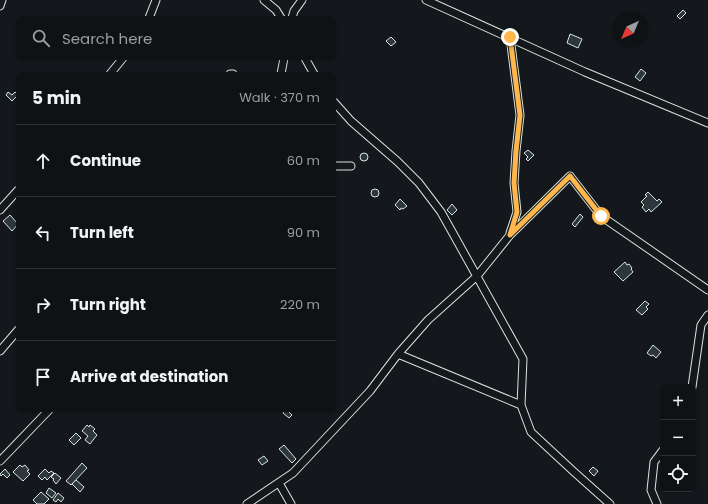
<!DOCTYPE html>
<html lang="en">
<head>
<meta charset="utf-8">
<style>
  :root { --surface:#0f1215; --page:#1d2022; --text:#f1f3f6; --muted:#9b9ea0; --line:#2f3234 }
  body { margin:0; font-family:Poppins,sans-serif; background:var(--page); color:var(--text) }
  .controls { position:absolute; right:12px; bottom:12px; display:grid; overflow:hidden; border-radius:6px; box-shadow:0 1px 3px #0004 }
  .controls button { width:36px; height:36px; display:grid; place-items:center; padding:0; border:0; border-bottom:1px solid var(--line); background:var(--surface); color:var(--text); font:20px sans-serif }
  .compass { position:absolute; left:612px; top:12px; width:36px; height:36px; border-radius:50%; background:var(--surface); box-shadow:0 1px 3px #0004; rotate:224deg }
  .stop { position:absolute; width:12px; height:12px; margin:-9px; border:3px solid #ffb74d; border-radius:50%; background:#fff }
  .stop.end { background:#ffb74d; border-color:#fff; box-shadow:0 1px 4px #0008 }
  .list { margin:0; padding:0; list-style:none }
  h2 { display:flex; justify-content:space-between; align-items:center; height:52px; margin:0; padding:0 16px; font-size:17px }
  h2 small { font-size:13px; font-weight:400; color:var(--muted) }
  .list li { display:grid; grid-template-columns:26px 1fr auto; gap:12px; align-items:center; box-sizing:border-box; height:72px; padding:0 16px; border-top:1px solid var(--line) }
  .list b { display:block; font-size:15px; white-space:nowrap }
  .list em { font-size:13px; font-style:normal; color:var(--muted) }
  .icon { flex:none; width:22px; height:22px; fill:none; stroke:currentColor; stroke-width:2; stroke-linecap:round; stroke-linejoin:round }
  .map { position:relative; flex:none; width:708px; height:504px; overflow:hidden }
  .search { position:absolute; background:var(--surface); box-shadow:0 1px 3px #0004; left:16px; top:16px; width:320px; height:44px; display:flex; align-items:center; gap:10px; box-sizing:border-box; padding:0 14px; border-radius:6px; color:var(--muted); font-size:15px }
  .panel { position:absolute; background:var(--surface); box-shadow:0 1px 3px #0004; left:16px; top:72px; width:320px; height:340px; border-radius:6px }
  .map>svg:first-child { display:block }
  .building { fill:#2c363c; stroke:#d8e6dc }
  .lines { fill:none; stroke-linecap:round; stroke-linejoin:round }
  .minor-casing { stroke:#d8e6dc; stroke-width:9 }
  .minor { stroke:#14181c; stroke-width:7 }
  .route { stroke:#ffb74d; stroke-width:5 }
</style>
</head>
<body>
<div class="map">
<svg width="708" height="504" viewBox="0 0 708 504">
  <rect width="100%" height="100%" fill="#14181c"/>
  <!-- building -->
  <path class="building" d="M683 10 686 13 680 19 677 16Z
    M570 34 582 39 578 48 567 43Z
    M391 37 396 42 391 46 386 41Z
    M641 69 646 73 640 81 635 77Z
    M8 92 12 95 15 92 18 95 12 101 6 95Z
    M528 150 534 155 528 161 526 159 528 157 524 153Z
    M360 157a4 4 0 1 1 8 0a4 4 0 1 1-8 0Z
    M371 193a4 4 0 1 1 8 0a4 4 0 1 1-8 0Z
    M648 192 657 201 659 199 662 202 651 212 649 209 646 212 642 207 644 205 641 202 647 196 645 195Z
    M400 199 407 206 403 209 401 208 400 210 395 205Z
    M452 204 457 210 452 215 447 210Z
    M580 214 583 217 575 227 572 224Z
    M10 215 18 224 12 231 3 221Z
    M625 262 627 265 629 264 632 268 631 269 633 272 623 281 614 272Z
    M645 301 649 304 646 307 648 309 642 315 636 310Z
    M653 345 661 352 656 358 653 355 651 356 647 353Z
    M285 410H287L292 415 289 418 283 413Z
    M87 425 89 427 90 425 95 429 93 431 97 435 90 444 85 440 88 436 82 431Z
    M76 433 81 438 74 445 69 440Z
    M284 445 296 459 292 463 279 449Z
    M264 456 268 461 262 465 258 460Z
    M82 463 87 468 71 485 66 481Z
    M20 465 22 467 25 465 29 470 27 471 30 474 23 481 13 472Z
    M593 467 598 471 594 476 589 471Z
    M5 469 10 475 7 478 3 474 1 476 0 474Z
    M45 469 49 473 51 471 54 473 47 480 45 477 42 480 38 476Z
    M55 473 61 478 56 484 53 480 54 479 51 477Z
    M76 480 84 487 80 492 72 484Z
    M49 488 56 493 52 498 46 493Z
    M41 492 49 499 44 504H37L33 500Z
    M58 493 64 498 61 502 58 499 56 502 53 500Z"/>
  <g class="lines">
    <!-- minor casing -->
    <g class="minor-casing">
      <path id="minor" d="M264 0 276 10 281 18
        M426 0 585 72 708 123
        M0 6 2 0
        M149 18 156 0
        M292 18 294 11 302 0
        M510 37 520 115 516 151 514 183 517 212 510 233
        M305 58 314 74
        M110 74 123 58
        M230 74H233
        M281 74 284 58
        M334 102 351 121 398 162 419 183 441 212 523 359 521 405
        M334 166H351
        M0 210 18 190
        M0 351 18 330
        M398 354 521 405 531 432 573 471 610 504
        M692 387 701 325 708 315
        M0 461 49 410
        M279 483 291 504
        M247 504 293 473 370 391 398 354 428 320 477 276 510 235 570 176 601 216 708 290
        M657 504 651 490 654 462 663 450"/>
    </g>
    <!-- minor -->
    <use href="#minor" class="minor"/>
  </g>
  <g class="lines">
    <!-- route -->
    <path class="route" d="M510 37 520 115 516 151 514 183 517 212 510 235 570 176 601 216"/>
  </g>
</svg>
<div class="controls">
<button>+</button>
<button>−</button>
<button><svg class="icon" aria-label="locate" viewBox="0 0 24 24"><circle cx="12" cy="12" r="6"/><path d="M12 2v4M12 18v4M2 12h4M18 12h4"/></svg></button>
</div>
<svg class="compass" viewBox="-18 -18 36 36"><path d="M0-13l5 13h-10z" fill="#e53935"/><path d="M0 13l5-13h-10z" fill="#9b9ea0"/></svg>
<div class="stop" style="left:601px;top:216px"></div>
<div class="stop end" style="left:510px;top:37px"></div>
<div class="search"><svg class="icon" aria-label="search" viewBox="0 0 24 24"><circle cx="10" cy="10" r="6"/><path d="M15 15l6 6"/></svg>Search here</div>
<section class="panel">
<h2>5 min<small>Walk · 370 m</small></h2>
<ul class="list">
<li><svg class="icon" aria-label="ahead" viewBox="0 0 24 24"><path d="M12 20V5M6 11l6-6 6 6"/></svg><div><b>Continue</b></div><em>60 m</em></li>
<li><svg class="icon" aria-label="left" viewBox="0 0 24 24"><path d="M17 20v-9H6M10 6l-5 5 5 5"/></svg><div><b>Turn left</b></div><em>90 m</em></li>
<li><svg class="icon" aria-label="right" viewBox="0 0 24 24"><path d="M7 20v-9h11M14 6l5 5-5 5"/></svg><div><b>Turn right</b></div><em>220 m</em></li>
<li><svg class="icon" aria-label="arrive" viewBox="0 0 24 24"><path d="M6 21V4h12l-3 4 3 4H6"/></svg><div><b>Arrive at destination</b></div></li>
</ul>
</section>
</div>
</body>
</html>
